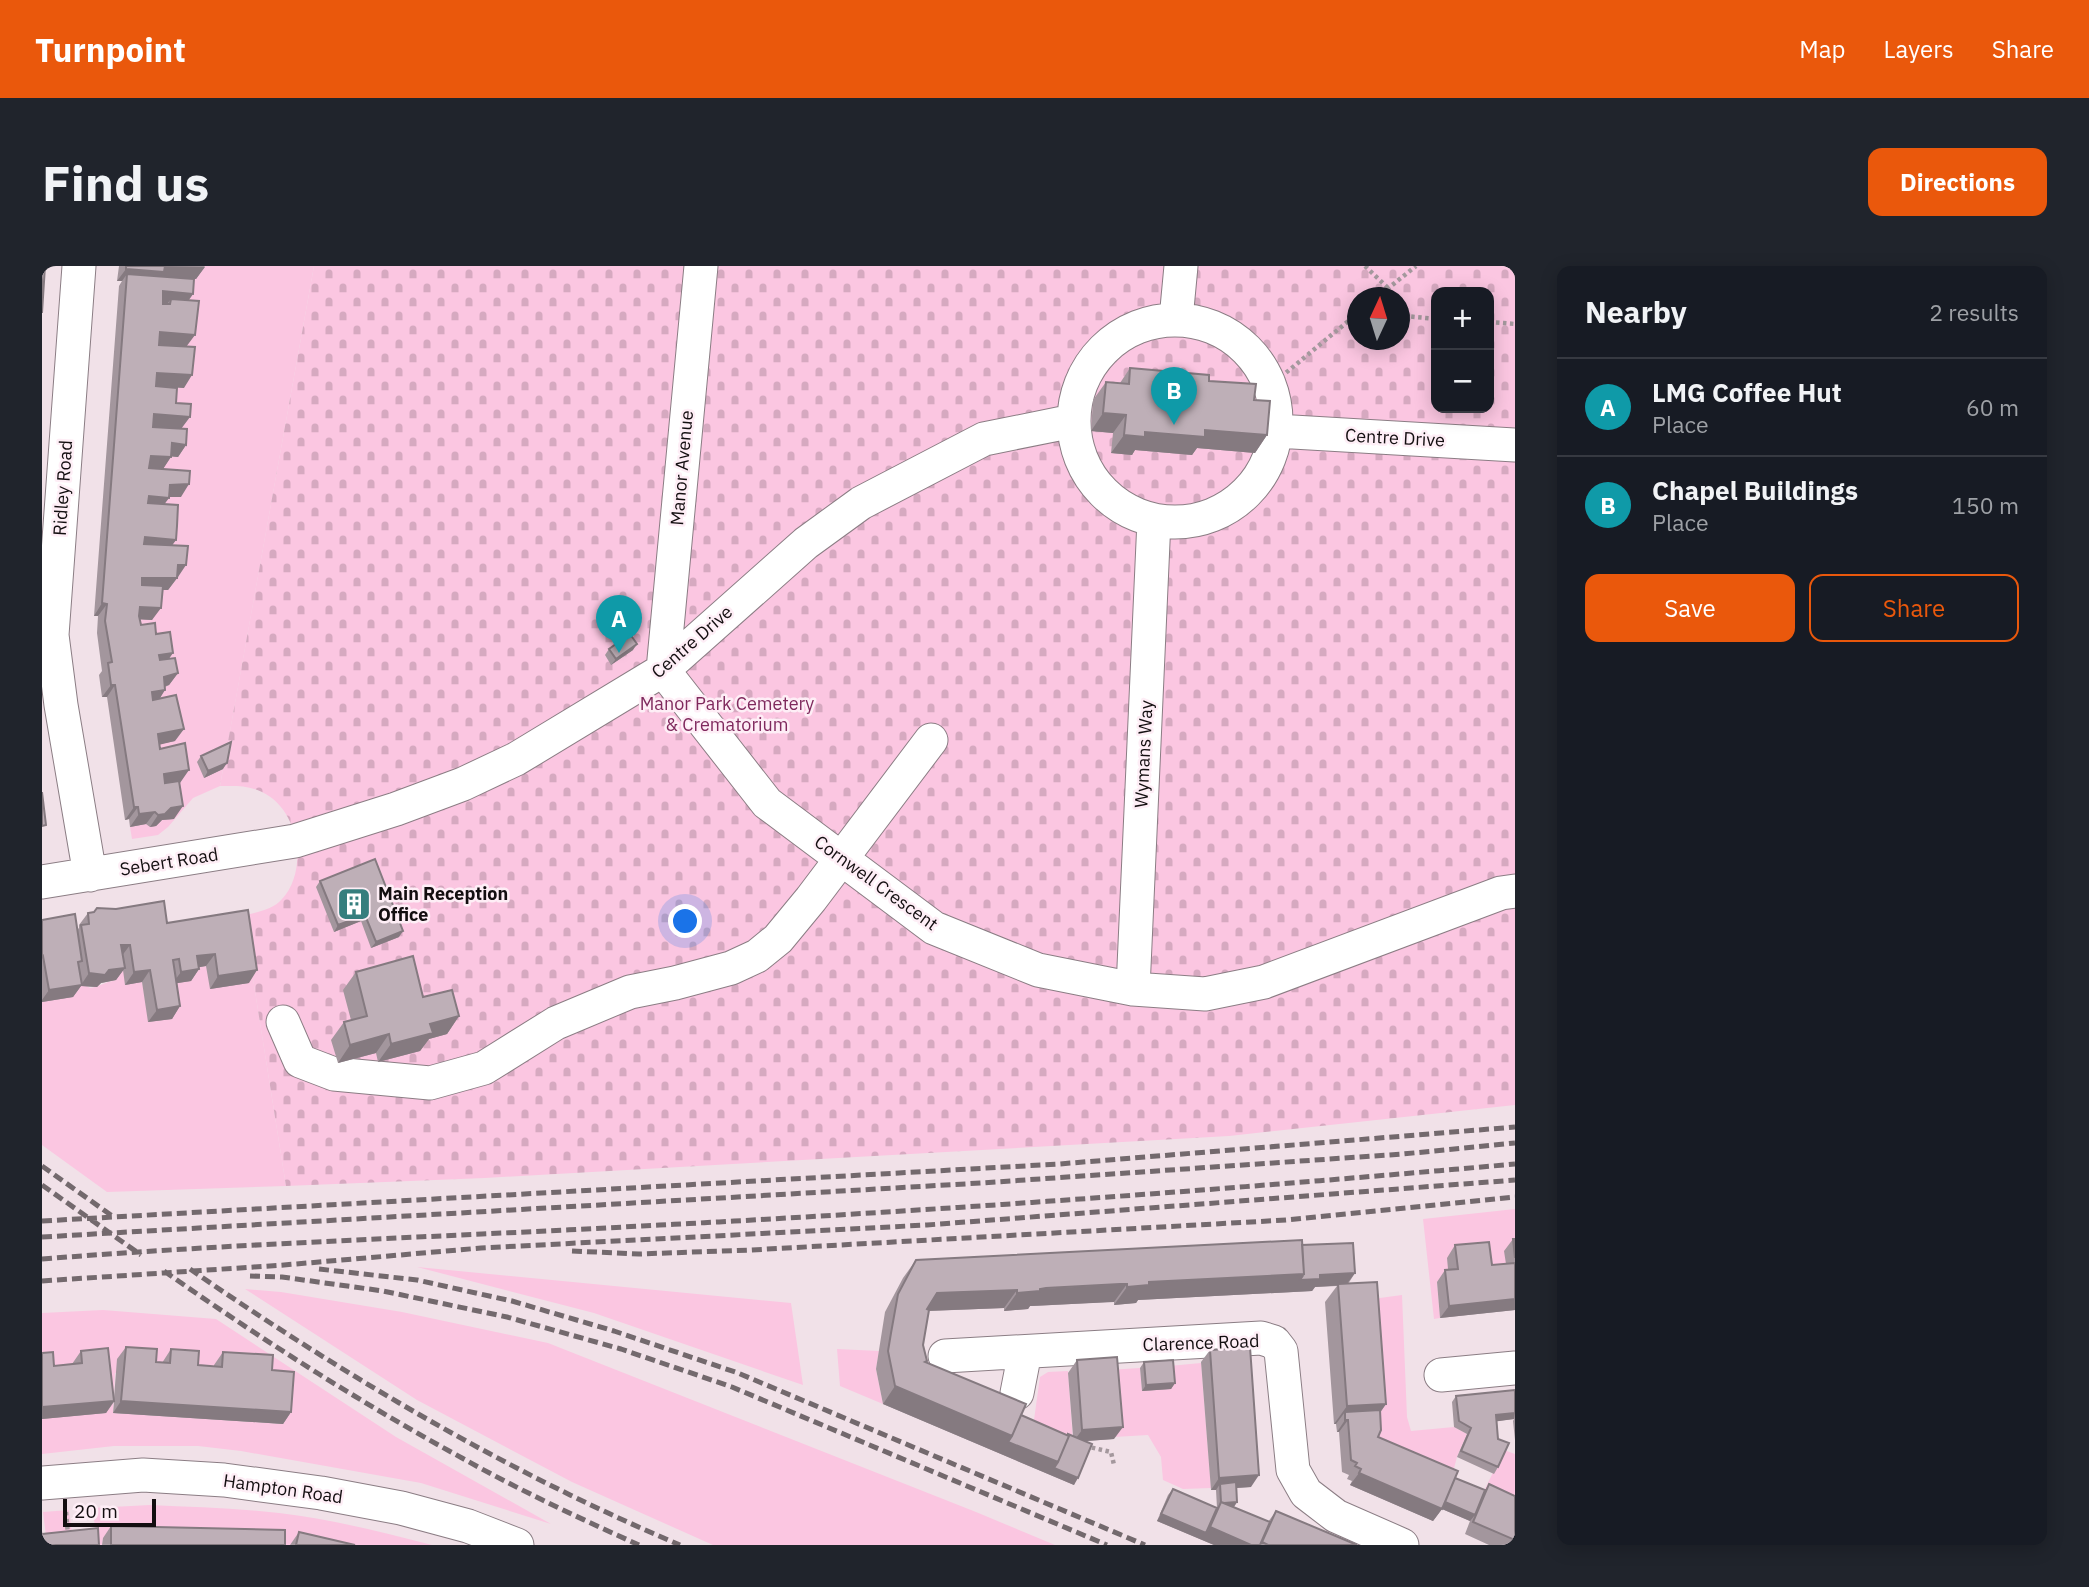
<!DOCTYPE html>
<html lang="en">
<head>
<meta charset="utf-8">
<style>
  :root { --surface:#171b24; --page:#20242c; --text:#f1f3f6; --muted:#9ea1a6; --line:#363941; --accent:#ea580c }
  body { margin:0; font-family:"IBM Plex Sans",sans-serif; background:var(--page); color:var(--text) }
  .controls { position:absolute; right:21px; top:21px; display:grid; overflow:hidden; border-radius:14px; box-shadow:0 4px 18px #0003 }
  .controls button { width:63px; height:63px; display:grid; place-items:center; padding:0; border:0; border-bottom:2px solid var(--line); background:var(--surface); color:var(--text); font:35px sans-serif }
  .compass { position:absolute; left:1305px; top:21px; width:63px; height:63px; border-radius:50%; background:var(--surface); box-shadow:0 4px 18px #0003; rotate:4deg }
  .scale { position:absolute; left:21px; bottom:18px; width:93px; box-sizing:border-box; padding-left:7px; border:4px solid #130e10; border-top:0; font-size:19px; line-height:24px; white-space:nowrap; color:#130e10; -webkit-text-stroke:5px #feeef6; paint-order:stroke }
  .you { position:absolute; left:644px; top:656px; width:24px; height:24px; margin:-18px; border:5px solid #fff; border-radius:50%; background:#1a73e8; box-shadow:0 0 0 10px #1a73e833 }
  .badge { display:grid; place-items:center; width:46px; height:46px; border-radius:50%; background:var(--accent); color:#fff; font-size:23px; font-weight:700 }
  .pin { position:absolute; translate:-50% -58px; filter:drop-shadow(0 2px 4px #0008) }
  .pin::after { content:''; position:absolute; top:37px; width:24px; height:21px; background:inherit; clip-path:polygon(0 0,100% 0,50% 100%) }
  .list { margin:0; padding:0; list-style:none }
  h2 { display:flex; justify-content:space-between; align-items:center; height:91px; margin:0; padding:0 28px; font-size:30px }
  h2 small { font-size:23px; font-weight:400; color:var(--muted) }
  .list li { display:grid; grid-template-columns:46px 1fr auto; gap:21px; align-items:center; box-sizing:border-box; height:98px; padding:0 28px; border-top:2px solid var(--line) }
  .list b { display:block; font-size:26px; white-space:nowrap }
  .list p { margin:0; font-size:23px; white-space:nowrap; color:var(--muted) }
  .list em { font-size:23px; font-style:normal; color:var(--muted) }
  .actions { display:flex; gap:14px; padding:21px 28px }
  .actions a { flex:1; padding:16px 0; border:2px solid var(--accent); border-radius:14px; text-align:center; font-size:24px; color:var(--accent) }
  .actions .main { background:var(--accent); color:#fff }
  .map { position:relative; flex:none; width:1473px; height:1279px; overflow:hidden; border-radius:14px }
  header { display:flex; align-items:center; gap:42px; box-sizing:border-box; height:98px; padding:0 35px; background:var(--accent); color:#fff }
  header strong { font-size:33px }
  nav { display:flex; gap:38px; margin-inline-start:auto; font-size:24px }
  .intro { display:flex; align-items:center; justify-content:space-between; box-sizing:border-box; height:168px; padding:0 42px }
  h1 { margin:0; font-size:49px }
  .button { padding:18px 32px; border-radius:14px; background:var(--accent); color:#fff; font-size:24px; font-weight:700 }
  main { display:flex; gap:42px; padding:0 42px }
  aside { flex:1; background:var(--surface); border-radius:14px; box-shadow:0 4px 18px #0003 }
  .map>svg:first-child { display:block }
  .green { fill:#fbc6e1; fill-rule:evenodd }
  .cemetery { fill:url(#cemetery-stones); fill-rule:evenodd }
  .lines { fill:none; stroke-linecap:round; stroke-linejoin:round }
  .minor-casing { stroke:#8b7d84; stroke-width:35 }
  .path { stroke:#a4989d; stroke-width:4.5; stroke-dasharray:3.5 3.5; stroke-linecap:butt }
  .minor { stroke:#fff; stroke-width:33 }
  .rail { stroke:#73696d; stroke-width:5; stroke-dasharray:10 5; stroke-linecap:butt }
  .wall { fill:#a3969d }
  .shaded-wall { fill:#857a80 }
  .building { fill:#beafb7; stroke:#857a80; stroke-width:2 }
  .labels { text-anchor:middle; stroke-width:5; stroke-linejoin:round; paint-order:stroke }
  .street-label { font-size:18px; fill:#130e10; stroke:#feeef6 }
  .park-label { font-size:18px; fill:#7f295d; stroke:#feeef6 }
  .poi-label { font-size:18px; font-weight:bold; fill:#130e10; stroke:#feeef6; text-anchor:start }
</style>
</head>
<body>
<header>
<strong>Turnpoint</strong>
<nav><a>Map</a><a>Layers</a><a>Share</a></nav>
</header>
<div class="intro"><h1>Find us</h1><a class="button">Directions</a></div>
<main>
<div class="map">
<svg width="1473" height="1279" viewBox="0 0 1473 1279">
  <defs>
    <pattern id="cemetery-stones" width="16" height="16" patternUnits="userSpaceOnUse" patternTransform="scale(1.75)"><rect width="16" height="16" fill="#fbc6e1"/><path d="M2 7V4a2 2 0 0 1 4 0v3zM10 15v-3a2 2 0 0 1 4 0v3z" fill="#d6a9c0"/></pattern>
  </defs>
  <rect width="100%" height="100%" fill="#f1e1e8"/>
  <!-- green -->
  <path class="green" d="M155 0H272L185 482 162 511 181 503 178 520 151 532 126 561 116 569 90 573 88 561 120 554 110 495 114 444 90 371 123 293 119 231 139 230 99 214 122 190 135 191 105 133 121 45Z
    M202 656 244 920 65 926 0 879V736L27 708 48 722C56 721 63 716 74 714L71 692 100 716 107 756 123 707 164 700Z
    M1473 943V984L1465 1009 1395 1016 1398 1052 1392 1053 1381 953Z
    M375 1001 749 1037 761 1119 552 1047Z
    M203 1023 239 1026 360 1046 506 1077 934 1246 1013 1279H671L530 1216 375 1134Z
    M1360 1029 1365 1151 1369 1165 1412 1161 1425 1168 1415 1191 1408 1217 1328 1183 1323 1034Z
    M61 1044 174 1053 354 1171 509 1258 379 1217 199 1185 156 1180H72L0 1188V1152L64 1147 31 1110 0 1098V1047ZM73 1107 171 1113 241 1158 71 1147Z
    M795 1083 837 1085 834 1103 841 1138 798 1120Z
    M1159 1097 1169 1222 1141 1223 1121 1214 1119 1191 1106 1169 1072 1171 1067 1104 1098 1102 1100 1125 1127 1100Z
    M1026 1105 1031 1176 991 1161 998 1111 1006 1106Z
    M1462 1184 1473 1188V1245L1439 1231Z
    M108 1239C151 1241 194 1242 237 1247 288 1253 340 1266 390 1279H235L61 1272 60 1279H48L54 1273 51 1242Z
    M27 1244 31 1276 5 1278 1 1246Z"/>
  <!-- cemetery -->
  <path class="cemetery" d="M272 0H1473V839L1187 870 443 912 244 920 201 650C214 646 231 644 240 633 267 604 257 543 220 526 206 519 193 520 178 520ZM1394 26H1447V142H1394ZM1316 32H1358V74H1316Z"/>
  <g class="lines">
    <!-- minor casing -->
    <g class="minor-casing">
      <path id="minor" d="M37 0 10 369 19 439 48 609
        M659 0 621 404 725 537 892 662 996 704 1091 723 1163 728 1222 716 1459 627 1473 625
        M1134 53 1139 0
        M1032 155a101 101 0 1 1 202 0a101 101 0 1 1-202 0Z
        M1234 165 1473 179
        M0 616 253 575 354 543 421 518 474 493 621 404 764 277 819 237 942 173 1031 155
        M1091 723 1112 254
        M241 756 258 795 292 808 388 817 442 802 514 757 588 726 633 717 689 702 715 690 736 673 769 633 889 474
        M903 1090 1219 1072 1232 1076 1239 1085 1251 1204 1264 1227 1294 1250 1360 1279
        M1399 1109 1473 1102
        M975 1127 983 1086
        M0 1217 101 1209 182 1214 279 1227 359 1242 426 1260 475 1279"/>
    </g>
    <!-- path -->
    <path class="path" d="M1323 0 1346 22
      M1334 32 1374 0
      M1358 44 1363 50 1394 53
      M1447 56 1473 58
      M1228 120 1316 47
      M1043 1180 1069 1186 1072 1199
      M24 1246 26 1269"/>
    <!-- minor -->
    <use href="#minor" class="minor"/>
    <!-- rail -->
    <path class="rail" d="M0 900 73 952
      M0 919 99 989
      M0 955 1017 898 1473 861
      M0 971 939 917 1361 888 1473 877
      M530 985 597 988 709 984 1244 954 1473 931
      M0 993C200 977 400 971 600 960 891 945 1182 924 1473 898
      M148 1003C303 1110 465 1206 638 1279
      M277 1003 375 1014 470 1035 572 1065 696 1107 1103 1279
      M122 1005C218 1072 317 1136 420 1192 477 1224 537 1252 597 1279
      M208 1010 240 1011 341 1025 465 1051 579 1083 690 1121 1065 1279
      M0 1015 242 999 439 982 885 959 1473 914"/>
  </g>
  <!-- wall -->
  <path class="wall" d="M77 0H163L154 13H152L151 28 147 34 142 122 114 120 134 137 139 163 144 179 136 191 129 190 121 203 139 231H127L122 238 134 274 130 279 136 311 126 324H121L110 354 98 353 99 359 114 368 136 407 127 419 123 421 118 432 133 475 118 478V483L138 517H137L132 553 120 554 114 560 108 561 104 558 88 561 87 553 83 554 65 431H60L57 409 60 405 55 367 56 350H52L77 20 80 15H75Z
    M1088 102 1167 115 1212 134 1225 169 1213 187 1155 182 1150 189 1093 184 1090 189 1069 187 1071 167 1049 165 1051 134 1064 116 1078 117Z
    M567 383 591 384 569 399 563 389Z
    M159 490 181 503 162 512 155 496Z
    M278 615 357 671 329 682 319 655 292 666 274 621Z
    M206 644 207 717 168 723 164 700 157 701V703L149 715 135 717 138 740 130 753 106 756 100 716 83 719 81 704 74 714 59 717 55 721 39 720 31 731 0 736V654L35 664 37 662V659L46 647 125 657Z
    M314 706 381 731 417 750 405 768 387 773 378 785 336 796 334 787 296 797 289 774 302 756 309 754 301 724Z
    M1471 973H1473V1044L1398 1052 1395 1016 1403 1004 1406 1003 1405 992 1413 979 1450 999 1464 998 1462 985Z
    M1260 979 1313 1007 1306 1018 1344 1138 1338 1147 1336 1171 1413 1212 1443 1224 1447 1218 1473 1230V1279H1447L1423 1268 1428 1255 1400 1243 1391 1255 1308 1219 1310 1215 1305 1213 1307 1209 1300 1206 1297 1166H1295L1294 1158H1292L1283 1036 1295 1020 1273 1021 1270 1025 1096 1034 1094 1037 1072 1039V1036H1065L992 1040H988L986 1043 962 1045V1042L887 1045 881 1079 885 1095 884 1096 979 1149 1025 1169 1031 1170 1026 1107 1035 1094 1072 1173 1044 1175 1032 1219 841 1138 834 1103 843 1046 861 1012 874 994Z
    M84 1081 114 1096 120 1097 129 1083 156 1099 172 1101V1099L181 1086 230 1104 249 1146 241 1158 71 1147 72 1136 64 1147 0 1153V1087L12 1100 30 1098 39 1085 72 1132 75 1093Z
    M1168 1084 1209 1221 1194 1222 1195 1236 1192 1241 1226 1256 1234 1245 1315 1279H1172L1115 1255 1126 1229 1131 1223 1175 1242 1174 1224H1169L1159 1096Z
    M1102 1096 1133 1117 1129 1123 1100 1125 1098 1102Z
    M1473 1124V1174L1471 1155 1472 1153 1455 1155 1456 1201 1452 1208 1415 1191 1425 1168 1412 1161 1410 1136 1414 1130Z
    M69 1260 243 1279H60L61 1272Z
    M257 1266 313 1279H248Z"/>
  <!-- shaded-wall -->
  <path class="shaded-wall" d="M121 0 163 1 154 13 85 8 80 15H75L84 3Z
    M121 25 151 28 142 40 129 33 125 38 113 37Z
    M118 66 153 69 144 81 110 78Z
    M115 107 150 109 142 122 106 119Z
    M1061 147 1084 149 1071 167 1049 165Z
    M112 148 148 151 139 163 103 161Z
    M1163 164 1225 169 1213 187 1155 182 1150 189 1093 184 1090 189 1069 187 1082 169 1103 166Z
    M130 177 144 179 136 191 122 190Z
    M109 190 129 191 121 203 100 202Z
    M147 218 139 231H119L128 219Z
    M107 230 127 232 118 244 98 242Z
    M103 271 134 274 125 286 95 283Z
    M136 299H144L136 311H127Z
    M100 312H135L126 324H92Z
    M60 337 65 338 56 350H52Z
    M98 341 119 342 110 354 89 353Z
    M595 378 591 384 569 399 574 393Z
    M131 387 122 400 109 401 117 389Z
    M136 407 127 419 113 423 122 411Z
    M69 419H73L65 431H60Z
    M123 424 115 437 101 438 110 426Z
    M142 463 133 475 108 481 116 468Z
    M185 497 181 503 162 512 166 505Z
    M147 504 138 517 113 520 122 508Z
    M141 540 132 553 120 554 114 560 108 561 116 549 129 542Z
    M92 541H96L87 553 83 554Z
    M113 546 104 558 88 561 97 548Z
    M323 649 319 655 292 666 296 659Z
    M361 665 357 671 329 682 334 676Z
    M79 679H88L79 691Z
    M173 688 164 700 147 703 155 690Z
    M83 702 74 714 59 717 55 721 39 720 31 731 0 736V734L7 724 39 719 47 707Z
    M157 703 149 715 130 718 139 706Z
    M108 704 100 716 83 719 92 706Z
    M215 704 207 717 168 723 176 710Z
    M138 740 130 753 106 756 115 744Z
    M417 750 405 768 387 773 378 785 336 796 349 778 388 758Z
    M347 768 334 787 296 797 308 779Z
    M1313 1007 1304 1019 1273 1021 1270 1025 1096 1034 1094 1037 1072 1039 1085 1021 1107 1016 1262 1008Z
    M1085 1018 1072 1036 988 1040 986 1043 962 1045 975 1027 998 1023Z
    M975 1024 962 1042 883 1045 895 1027Z
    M1473 1033V1044L1398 1052 1407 1040Z
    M1133 1117 1129 1123 1100 1125 1104 1119Z
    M853 1120 970 1170 1016 1196 1036 1212 1032 1219 841 1138Z
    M72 1135 64 1147 0 1153V1141Z
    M79 1135 249 1146 241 1158 71 1147Z
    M1344 1138 1331 1156 1306 1154 1297 1166H1295L1303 1154V1146L1294 1158H1292L1305 1140Z
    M1473 1147 1472 1153 1450 1156 1454 1149Z
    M1081 1161 1072 1173 1031 1176 1040 1164Z
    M1317 1207 1401 1235 1433 1249 1428 1255 1400 1243 1391 1255 1308 1219Z
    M1217 1209 1209 1221 1178 1223V1218L1174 1224H1169L1177 1212Z
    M1195 1236 1191 1242 1179 1237Z
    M1119 1248 1164 1267 1168 1261 1209 1279H1172L1115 1255Z"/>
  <!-- building -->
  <path class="building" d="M0 0H3L0 47Z
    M84 0H123L122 6 84 3Z
    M85 8 152 13 151 28 121 25V38H128L129 33 157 35 153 69 118 66 117 79 153 81 150 109 115 107 114 120 135 122 134 137 149 138 148 151 112 148 111 161 145 163 144 179 130 177 129 191 109 190 107 202 148 205 147 218 128 219 127 232 107 230 106 237 136 239 135 260 134 274 103 271 102 278 146 280 144 299H136L135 312H100V319L121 320 119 342 98 341 97 350 99 359 113 357 114 368 128 366 131 387 117 389 118 394 133 392 136 407 122 411 123 424 110 426 111 434 134 429 142 463 116 468 118 483 143 477 147 504 122 508 123 517 137 515 141 540 129 542 123 548 116 549 113 546 97 548 96 541H92L73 419H69L66 397 70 396 63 355 65 338 60 337Z
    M1088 102 1167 109V115L1214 118 1212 134 1228 135 1225 169 1163 164V171L1103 166V171L1082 169 1084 149 1061 147 1064 116 1087 118Z
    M588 368 595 378 574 393 567 383Z
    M189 476 185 497 166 505 159 490Z
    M0 526 4 559 0 560Z
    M333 593 361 665 334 676 323 649 296 659 278 615Z
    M122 635 125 657 206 644 215 704 176 710 173 688 155 690 157 703 139 706 137 693 131 694 138 740 115 744 108 704 92 706 88 679H79L83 702 67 704 63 709 47 707 39 659 47 658 46 647 52 646 55 642 74 643Z
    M33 648 40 695 36 696 40 719 7 724 1 690 0 691V654Z
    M371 690 381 731 410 724 417 750 388 758 391 767 349 778 347 768 308 779 302 756 325 750 314 706Z
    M1471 973H1473V992Z
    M1260 974 1262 1008 1107 1016V1019L1085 1021V1018H1078L1004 1022 998 1023V1025L975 1027V1024L895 1027 885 1043 887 1044 881 1079 885 1095 883 1096 984 1138 970 1170 853 1120 846 1085 849 1067 856 1028 874 994Z
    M1447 976 1450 999 1473 997V1033L1407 1040 1403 1004 1416 1003 1413 979Z
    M1311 977 1313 1007 1278 1009V1013L1258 1014 1262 1008 1260 979Z
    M1335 1016 1344 1138 1305 1140 1296 1018Z
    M84 1081 115 1083 114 1096 128 1097 129 1083 157 1085 156 1099 180 1101 181 1086 231 1089 230 1104 252 1106 249 1146 79 1135Z
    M1208 1081 1217 1209 1177 1212 1168 1084Z
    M66 1082 72 1135 0 1141V1087L11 1086 12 1100 40 1097 39 1085Z
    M1075 1091 1081 1161 1040 1164 1035 1094Z
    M1131 1094 1133 1117 1104 1119 1102 1096Z
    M1473 1124V1147L1454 1149 1456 1173 1467 1177 1456 1201 1419 1185 1429 1162 1417 1155 1414 1130Z
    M1338 1144 1339 1164 1336 1171 1416 1205 1400 1243 1317 1207 1319 1203 1313 1200 1315 1197 1309 1194 1306 1154H1303V1146Z
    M979 1149 1027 1170 1016 1196 966 1176 970 1170Z
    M1026 1168 1050 1178 1036 1212 1012 1202 1016 1196 1027 1170 1026 1169Z
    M1413 1212 1443 1224 1433 1249 1403 1236Z
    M1194 1216 1195 1236 1182 1237 1179 1236 1178 1218Z
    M1447 1218 1473 1230V1274L1431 1256Z
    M1131 1223 1175 1242 1164 1267 1119 1248Z
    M1179 1236 1228 1256 1218 1279H1209L1168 1261Z
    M1234 1245 1315 1279H1226L1220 1276Z
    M69 1260 243 1264V1279H69Z
    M56 1262 57 1279H0V1268Z
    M257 1266 313 1279H254Z"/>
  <!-- icons -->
  <defs>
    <g id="building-square" transform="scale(1.75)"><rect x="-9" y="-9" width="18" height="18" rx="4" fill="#357e7d" stroke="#feeef6"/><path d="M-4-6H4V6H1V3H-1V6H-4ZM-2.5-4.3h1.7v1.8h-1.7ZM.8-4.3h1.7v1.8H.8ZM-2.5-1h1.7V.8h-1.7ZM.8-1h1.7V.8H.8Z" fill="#fff"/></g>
  </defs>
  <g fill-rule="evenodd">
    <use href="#building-square" x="312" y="638"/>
  </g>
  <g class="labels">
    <!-- street labels -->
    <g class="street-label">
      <text transform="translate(1353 172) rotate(3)" y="6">Centre Drive</text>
      <text transform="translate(640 202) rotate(-85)" y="6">Manor Avenue</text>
      <text transform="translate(21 222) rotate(-86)" y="6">Ridley Road</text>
      <text transform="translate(650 376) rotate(-41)" y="6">Centre Drive</text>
      <text transform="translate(1102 488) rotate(-87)" y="6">Wymans Way</text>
      <text transform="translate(127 596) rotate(-9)" y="6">Sebert Road</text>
      <text transform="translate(834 617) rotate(36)" y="6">Cornwell Crescent</text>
      <text transform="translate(1159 1077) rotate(-2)" y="6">Clarence Road</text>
      <text transform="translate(241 1223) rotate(8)" y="6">Hampton Road</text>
    </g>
    <!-- park labels -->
    <g class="park-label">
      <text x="685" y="444">Manor Park Cemetery<tspan x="685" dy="21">&amp; Crematorium</tspan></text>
    </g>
    <!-- poi labels -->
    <g class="poi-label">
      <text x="336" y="634">Main Reception<tspan x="336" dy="21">Office</tspan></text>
    </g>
  </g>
</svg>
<div class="controls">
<button>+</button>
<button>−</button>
</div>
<svg class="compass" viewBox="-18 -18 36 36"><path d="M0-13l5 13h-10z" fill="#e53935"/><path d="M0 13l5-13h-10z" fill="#9ea1a6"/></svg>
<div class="scale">20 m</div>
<div class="you"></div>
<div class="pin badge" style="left:577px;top:387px;background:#0f9aa8">A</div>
<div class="pin badge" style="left:1132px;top:159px;background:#0f9aa8">B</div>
</div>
<aside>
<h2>Nearby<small>2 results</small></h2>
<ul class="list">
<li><span class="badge" style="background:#0f9aa8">A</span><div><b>LMG Coffee Hut</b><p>Place</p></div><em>60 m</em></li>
<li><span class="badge" style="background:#0f9aa8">B</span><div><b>Chapel Buildings</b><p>Place</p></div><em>150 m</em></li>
</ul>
<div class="actions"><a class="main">Save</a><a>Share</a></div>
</aside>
</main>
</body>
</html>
